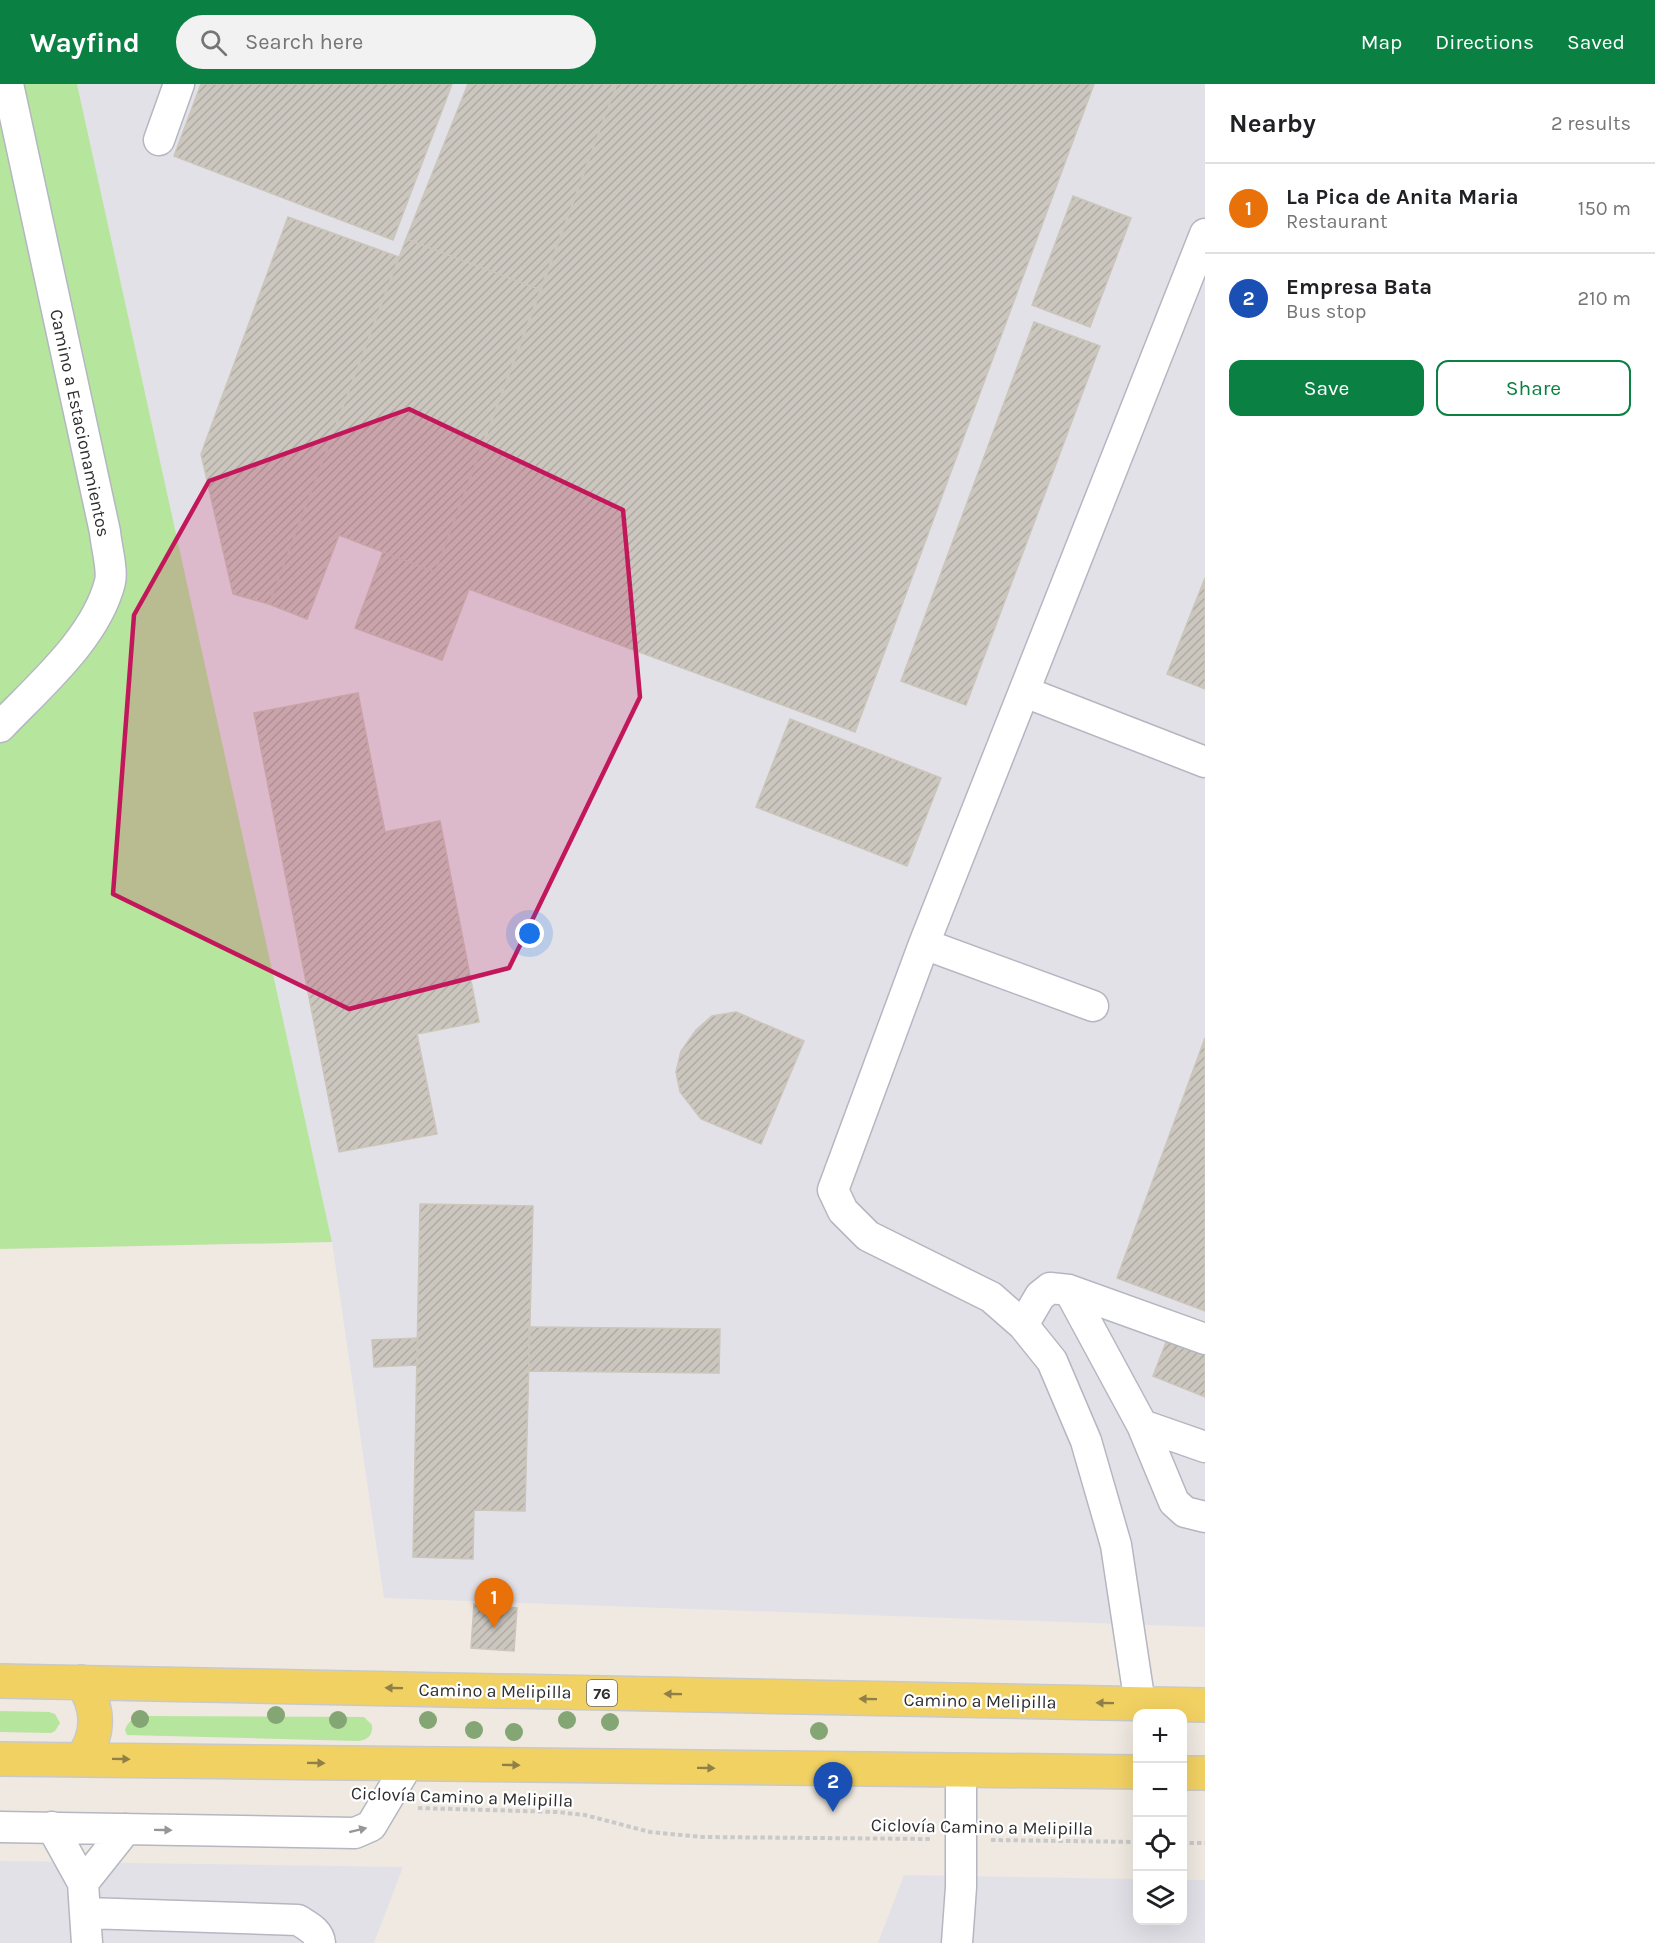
<!DOCTYPE html>
<html lang="en">
<head>
<meta charset="utf-8">
<style>
  :root { --surface:#fff; --page:#f2f2f2; --text:#202124; --muted:#757577; --line:#e0e0e0; --accent:#0b8043 }
  body { margin:0; font-family:Karla,sans-serif; background:var(--page); color:var(--text) }
  .controls { position:absolute; right:18px; bottom:18px; display:grid; overflow:hidden; border-radius:12px; box-shadow:0 6px 24px #0002 }
  .controls button { width:54px; height:54px; display:grid; place-items:center; padding:0; border:0; border-bottom:2px solid var(--line); background:var(--surface); color:var(--text); font:30px sans-serif }
  .you { position:absolute; left:530px; top:850px; width:21px; height:21px; margin:-15px; border:4px solid #fff; border-radius:50%; background:#1a73e8; box-shadow:0 0 0 9px #1a73e833 }
  .badge { display:grid; place-items:center; width:39px; height:39px; border-radius:50%; background:var(--accent); color:#fff; font-size:20px; font-weight:700 }
  .pin { position:absolute; translate:-50% -50px; filter:drop-shadow(0 2px 3px #0008) }
  .pin::after { content:''; position:absolute; top:32px; width:21px; height:18px; background:inherit; clip-path:polygon(0 0,100% 0,50% 100%) }
  .list { margin:0; padding:0; list-style:none }
  h2 { display:flex; justify-content:space-between; align-items:center; height:78px; margin:0; padding:0 24px; font-size:26px }
  h2 small { font-size:20px; font-weight:400; color:var(--muted) }
  .list li { display:grid; grid-template-columns:39px 1fr auto; gap:18px; align-items:center; box-sizing:border-box; height:90px; padding:0 24px; border-top:2px solid var(--line) }
  .list b { display:block; font-size:22px; white-space:nowrap }
  .list p { margin:0; font-size:20px; white-space:nowrap; color:var(--muted) }
  .list em { font-size:20px; font-style:normal; color:var(--muted) }
  .actions { display:flex; gap:12px; padding:18px 24px }
  .actions a { flex:1; padding:14px 0; border:2px solid var(--accent); border-radius:12px; text-align:center; font-size:21px; color:var(--accent) }
  .actions .main { background:var(--accent); color:#fff }
  .icon { flex:none; width:33px; height:33px; fill:none; stroke:currentColor; stroke-width:2; stroke-linecap:round; stroke-linejoin:round }
  .map { position:relative; flex:none; width:1205px; height:1859px; overflow:hidden }
  header { display:flex; align-items:center; gap:36px; box-sizing:border-box; height:84px; padding:0 30px; background:var(--accent); color:#fff }
  header strong { font-size:28px }
  nav { display:flex; gap:33px; margin-inline-start:auto; font-size:21px }
  .search { width:420px; height:54px; background:var(--page); display:flex; align-items:center; gap:15px; box-sizing:border-box; padding:0 21px; border-radius:33px; color:var(--muted); font-size:22px }
  main { display:flex }
  aside { flex:1; background:var(--surface) }
  .map>svg:first-child { display:block }
  .industrial { fill:#e3e1e8 }
  .grass { fill:#b6e59e }
  .building { fill:url(#building-hatch); stroke:#cbc5ba; stroke-width:1.5 }
  .lines { fill:none; stroke-linecap:round; stroke-linejoin:round }
  .minor-casing { stroke:#b4b7c1; stroke-width:33 }
  .major-casing { stroke:#c9c9c9; stroke-width:36 }
  .path { stroke:#c9c9c9; stroke-width:4; stroke-dasharray:4.5 3; stroke-linecap:butt }
  .minor { stroke:#fff; stroke-width:30 }
  .major { stroke:#f2d163; stroke-width:33 }
  .tree { fill:#84a574 }
  .oneway { fill:#908048 }
  .oneway2 { fill:#969696 }
  .marked { fill:#c2185b; fill-opacity:0.2; stroke:#c2185b; stroke-width:4.5; stroke-linejoin:round }
  .labels { text-anchor:middle; stroke-width:4.5; stroke-linejoin:round; paint-order:stroke }
  .shield { fill:#fff; stroke:#6d6d6d; stroke-width:1.5 }
  .shield-label { font-size:16px; font-weight:bold; fill:#2e2e2e }
  .street-label { font-size:18px; fill:#2e2e2e; stroke:#fff }
</style>
</head>
<body>
<header>
<strong>Wayfind</strong>
<div class="search"><svg class="icon" aria-label="search" viewBox="0 0 24 24"><circle cx="10" cy="10" r="6"/><path d="M15 15l6 6"/></svg>Search here</div>
<nav><a>Map</a><a>Directions</a><a>Saved</a></nav>
</header>
<main>
<div class="map">
<svg width="1205" height="1859" viewBox="0 0 1205 1859">
  <defs>
    <pattern id="building-hatch" width="6" height="6" patternUnits="userSpaceOnUse" patternTransform="scale(1.5)"><rect width="6" height="6" fill="#cbc7bf"/><path d="M-1 1l2-2M0 6l6-6M5 7l2-2" fill="none" stroke="#afaba4"/></pattern>
  </defs>
  <rect width="100%" height="100%" fill="#efe9e1"/>
  <!-- industrial -->
  <path class="industrial" d="M77 0H1205V1543L384 1514 332 1158Z
    M0 1777 403 1783 374 1859H0Z
    M904 1791 1137 1795 1138 1836H1182L1183 1796H1205V1859H878Z"/>
  <!-- grass -->
  <path class="grass" d="M0 0H77L332 1158 0 1165Z
    M0 1627 49 1628 55 1630 60 1639 55 1647 51 1649 0 1648Z
    M144 1632 364 1633 372 1641C373 1651 368 1656 358 1657L127 1651 125 1646C128 1637 134 1633 144 1632Z"/>
  <!-- building -->
  <path class="building" d="M201 0H452L393 156 174 72Z
    M468 0H617L541 206 406 155Z
    M617 0H1094L855 648 469 505 442 576 355 544 383 468 435 488Z
    M1073 112 1131 134 1090 243 1032 221Z
    M288 133 399 173 269 520 233 510 201 370Z
    M406 155 541 206 435 488 339 451 307 535 269 520Z
    M1034 238 1100 262 966 621 901 597Z
    M1205 494V605L1167 590Z
    M358 609 385 748 440 737 479 938 417 950 437 1050 339 1068 254 629Z
    M790 635 941 694 907 782 756 723Z
    M736 928 804 957 761 1060 701 1035 680 1008 676 988 681 967 696 946 712 932Z
    M1205 954V1227L1117 1194Z
    M420 1120 533 1122 525 1427 474 1426 473 1475 413 1473Z
    M529 1243 720 1245 719 1289 529 1287Z
    M1170 1248 1205 1262V1313L1153 1292Z
    M418 1254 417 1281 374 1283 372 1256Z
    M474 1520 517 1524 514 1567 471 1564Z"/>
  <g class="lines">
    <!-- minor casing -->
    <g class="minor-casing">
      <path id="minor" d="M159 56 179 0
        M1025 608 1205 678
        M0 643C39 602 96 554 110 498 113 486 106 461 105 448L8 0
        M924 860 1093 922
        M1069 1206 1142 1341 1205 1363
        M1023 1241 1040 1212 1050 1204 1069 1206 1205 1255
        M1142 1341 1174 1418 1185 1428 1205 1433
        M1140 1620 1116 1461 1086 1357 1052 1277 1023 1241 991 1213 868 1152 843 1127 833 1106 924 860 1205 150
        M0 1743 355 1749 371 1742 408 1680
        M52 1743 83 1799 87 1859
        M83 1799 126 1745
        M86 1829 298 1836C307 1842 319 1847 320 1859
        M957 1859 961 1803V1687"/>
    </g>
    <!-- major casing -->
    <g class="major-casing">
      <path id="major" d="M0 1597 1205 1621
        M82 1598C99 1624 100 1649 82 1675
        M0 1675 1138 1688
        M1182 1689H1205"/>
    </g>
    <!-- path -->
    <path class="path" d="M418 1724 557 1728 585 1731 650 1748 702 1753 932 1755
      M991 1756 1138 1758
      M1182 1759H1205"/>
    <!-- minor -->
    <use href="#minor" class="minor"/>
    <!-- major -->
    <use href="#major" class="major"/>
  </g>
  <!-- trees -->
  <g class="tree">
    <circle cx="276" cy="1631" r="9"/>
    <circle cx="140" cy="1635" r="9"/>
    <circle cx="338" cy="1636" r="9"/>
    <circle cx="428" cy="1636" r="9"/>
    <circle cx="567" cy="1636" r="9"/>
    <circle cx="610" cy="1638" r="9"/>
    <circle cx="474" cy="1646" r="9"/>
    <circle cx="819" cy="1647" r="9"/>
    <circle cx="514" cy="1648" r="9"/>
  </g>
  <!-- one-way arrows -->
  <defs><path id="oneway-solid" d="M-6-.8H1V-3.2L6.5 0L1 3.2V.8H-6Z" transform="scale(1.5)"/></defs>
  <g class="oneway">
    <use href="#oneway-solid" transform="translate(394 1604) rotate(-179)"/>
    <use href="#oneway-solid" transform="translate(673 1610) rotate(-179)"/>
    <use href="#oneway-solid" transform="translate(868 1615) rotate(-179)"/>
    <use href="#oneway-solid" transform="translate(1105 1619) rotate(-179)"/>
    <use href="#oneway-solid" transform="translate(121 1675) rotate(1)"/>
    <use href="#oneway-solid" transform="translate(316 1679) rotate(1)"/>
    <use href="#oneway-solid" transform="translate(511 1681) rotate(1)"/>
    <use href="#oneway-solid" transform="translate(706 1684) rotate(1)"/>
  </g>
  <g class="oneway2">
    <use href="#oneway-solid" transform="translate(163 1746) rotate(1)"/>
    <use href="#oneway-solid" transform="translate(358 1746) rotate(-14)"/>
  </g>
  <!-- marked area -->
  <path class="marked" d="M409 325 623 426 640 613 509 884 349 925 113 810 134 531 209 397Z"/>
  <g class="labels">
    <!-- shield labels -->
    <rect class="shield" x="587" y="1596" width="30" height="26" rx="4.5"/>
    <g class="shield-label">
      <text x="602" y="1615">76</text>
    </g>
    <!-- street labels -->
    <g class="street-label">
      <text transform="translate(80 339) rotate(78)" y="6">Camino a Estacionamientos</text>
      <text transform="translate(495 1607) rotate(1)" y="6">Camino a Melipilla</text>
      <text transform="translate(980 1617) rotate(1)" y="6">Camino a Melipilla</text>
      <text transform="translate(462 1713) rotate(2)" y="6">Ciclovía Camino a Melipilla</text>
      <text transform="translate(982 1743) rotate(1)" y="6">Ciclovía Camino a Melipilla</text>
    </g>
  </g>
</svg>
<div class="controls">
<button>+</button>
<button>−</button>
<button><svg class="icon" aria-label="locate" viewBox="0 0 24 24"><circle cx="12" cy="12" r="6"/><path d="M12 2v4M12 18v4M2 12h4M18 12h4"/></svg></button>
<button><svg class="icon" aria-label="layers" viewBox="0 0 24 24"><path d="M12 4l9 5-9 5-9-5zM3 14l9 5 9-5"/></svg></button>
</div>
<div class="you"></div>
<div class="pin badge" style="left:494px;top:1544px;background:#e8710a">1</div>
<div class="pin badge" style="left:833px;top:1728px;background:#1a4fb4">2</div>
</div>
<aside>
<h2>Nearby<small>2 results</small></h2>
<ul class="list">
<li><span class="badge" style="background:#e8710a">1</span><div><b>La Pica de Anita Maria</b><p>Restaurant</p></div><em>150 m</em></li>
<li><span class="badge" style="background:#1a4fb4">2</span><div><b>Empresa Bata</b><p>Bus stop</p></div><em>210 m</em></li>
</ul>
<div class="actions"><a class="main">Save</a><a>Share</a></div>
</aside>
</main>
</body>
</html>
